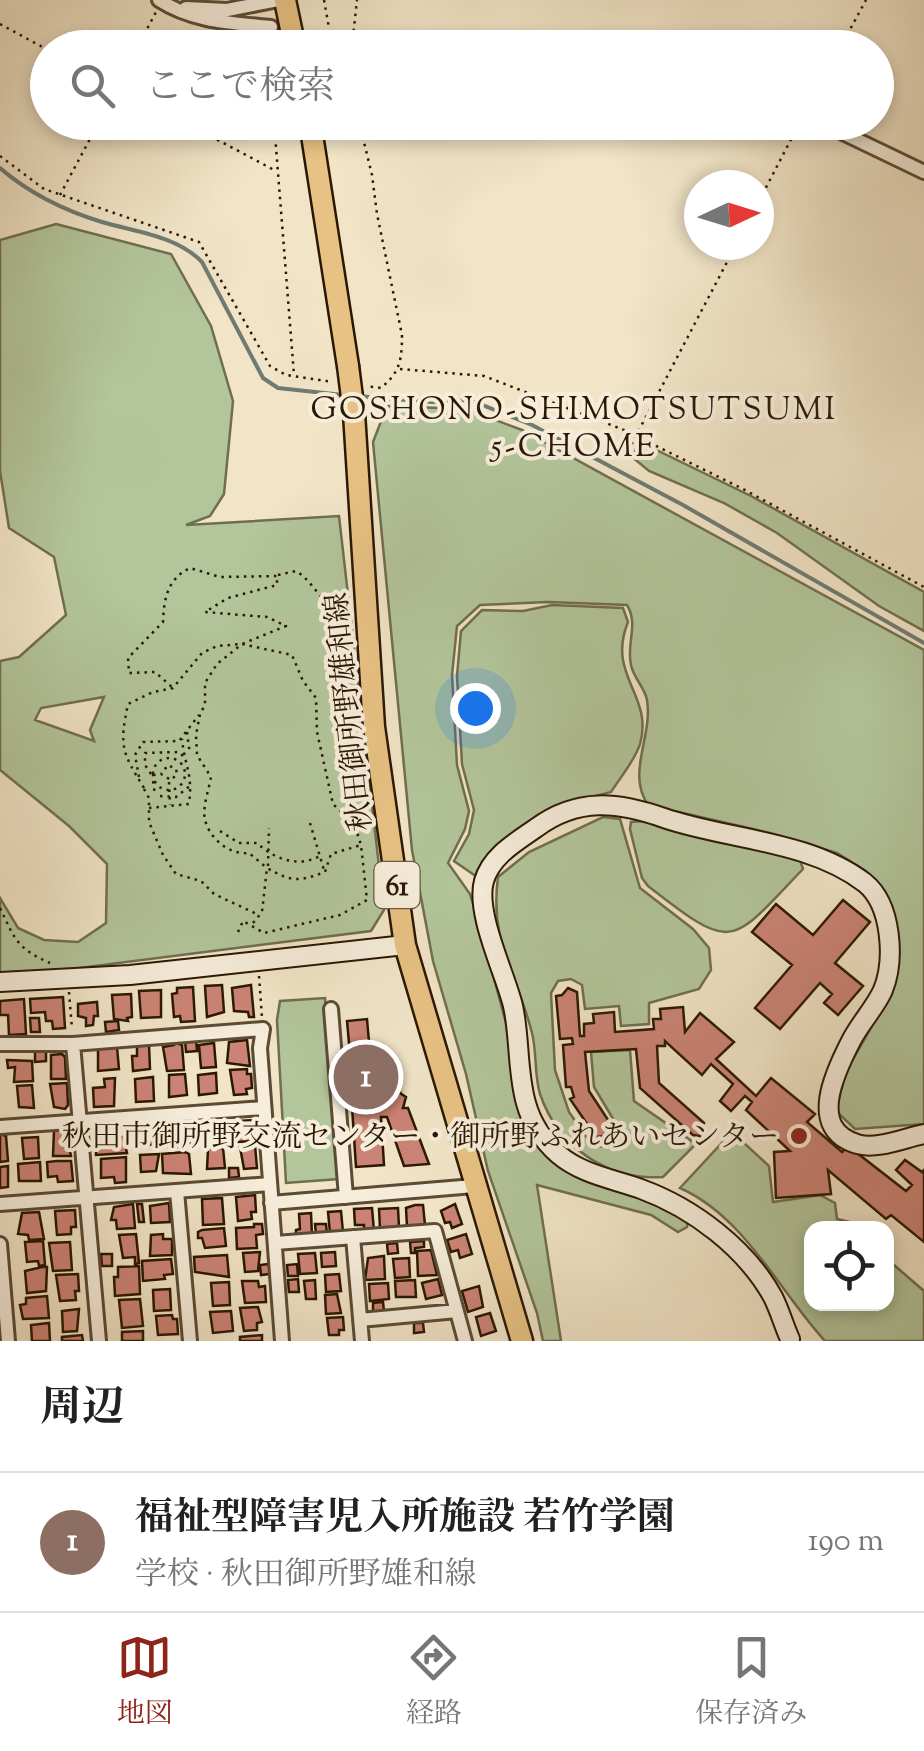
<!DOCTYPE html>
<html lang="ja">
<head>
<meta charset="utf-8">
<style>
  :root { --surface:#fff; --page:#f2f2f2; --text:#222; --muted:#767676; --line:#e0e0e0; --accent:#8f2418 }
  body { margin:0; font-family:"Sorts Mill Goudy","Noto Serif JP",serif; background:var(--page); color:var(--text) }
  .controls { position:absolute; right:30px; bottom:30px; display:grid; overflow:hidden; border-radius:20px; box-shadow:0 5px 15px #0003 }
  .controls button { width:90px; height:90px; display:grid; place-items:center; padding:0; border:0; border-bottom:2px solid var(--line); background:var(--surface); color:var(--text); font:50px sans-serif }
  .compass { position:absolute; left:684px; top:170px; width:90px; height:90px; border-radius:50%; background:var(--surface); box-shadow:0 5px 15px #0003; rotate:86deg }
  .you { position:absolute; left:475px; top:708px; width:35px; height:35px; margin:-25px; border:8px solid #fff; border-radius:50%; background:#1a73e8; box-shadow:0 0 0 15px #1a73e833 }
  .badge { display:grid; place-items:center; width:65px; height:65px; border-radius:50%; background:var(--accent); color:#fff; font-size:32px; font-weight:700 }
  .pin { position:absolute; translate:-50% -50%; border:5px solid #fff; box-shadow:0 2px 10px #0006 }
  .list { margin:0; padding:0; list-style:none }
  h2 { display:flex; justify-content:space-between; align-items:center; height:130px; margin:0; padding:0 40px; font-size:42px }
  h2 small { font-size:32px; font-weight:400; color:var(--muted) }
  .list li { display:grid; grid-template-columns:65px 1fr auto; gap:30px; align-items:center; box-sizing:border-box; height:140px; padding:0 40px; border-top:2px solid var(--line) }
  .list b { display:block; font-size:38px; white-space:nowrap }
  .list p { margin:0; font-size:32px; white-space:nowrap; color:var(--muted) }
  .list em { font-size:32px; font-style:normal; color:var(--muted) }
  .icon { flex:none; width:55px; height:55px; fill:none; stroke:currentColor; stroke-width:2; stroke-linecap:round; stroke-linejoin:round }
  .map { position:relative; flex:none; width:924px; height:1341px; overflow:hidden }
  .search { position:absolute; background:var(--surface); box-shadow:0 5px 15px #0003; left:30px; right:30px; top:30px; height:110px; display:flex; align-items:center; gap:25px; box-sizing:border-box; padding:0 35px; border-radius:55px; color:var(--muted); font-size:38px }
  .sheet { height:270px; background:var(--surface) }
  nav { display:flex; justify-content:space-around; align-items:center; box-sizing:border-box; height:140px; border-top:2px solid var(--line); background:var(--surface); font-size:28px; color:var(--muted) }
  nav a { display:grid; justify-items:center; gap:5px }
  nav .on { color:var(--accent) }
  .map>svg:first-child { display:block }
  .green { fill:#b3c59b; stroke:#6f6e4f; stroke-width:2.5; fill-rule:evenodd }
  .lines { fill:none; stroke-linecap:round; stroke-linejoin:round }
  .stream { stroke:#6f7b72; stroke-width:4 }
  .building { fill:#cb8375; stroke:#2b1803; stroke-width:2.5 }
  .street-casing { stroke:#5c4b34; stroke-width:18 }
  .secondary-casing { stroke:#2b1803; stroke-width:22 }
  .primary-casing { stroke:#2b1803; stroke-width:25 }
  .path { stroke:#2b1803; stroke-width:2.5; stroke-dasharray:2.5 5; stroke-linecap:butt }
  .street { stroke:#f6eddb; stroke-width:12 }
  .secondary { stroke:#f6eddb; stroke-width:18 }
  .primary { stroke:#e8c284; stroke-width:20 }
  .primary-bridge-casing { stroke:#2b1803; stroke-width:25; stroke-linecap:butt }
  .primary-bridge { stroke:#e8c284; stroke-width:20 }
  .poi-dot { fill:#8f2418; stroke:#f6eddb; stroke-width:4 }
  .labels { text-anchor:middle; stroke-width:8; stroke-linejoin:round; paint-order:stroke }
  .shield { fill:#f6eddb; stroke:#685844; stroke-width:2.5 }
  .shield-label { font-size:28px; font-weight:bold; fill:#2b1803 }
  .street-label { font-size:30px; fill:#2b1803; stroke:#f6eddb }
  .poi-label { font-size:30px; fill:#2b1803; stroke:#f6eddb; text-anchor:end }
  .neighbourhood-label { font-size:32px; letter-spacing:2.5px; fill:#2b1803; stroke:#f6eddb }
</style>
</head>
<body>
<div class="map">
<svg width="924" height="1341" viewBox="0 0 924 1341">
  <rect width="100%" height="100%" fill="#f1e4c7"/>
  <filter id="stains"><feTurbulence type="fractalNoise" baseFrequency=".002" numOctaves="4"/><feColorMatrix values="0 0 0 0 .2 0 0 0 0 .09 0 0 0 0 .02 0 0 0 .5 -.17"/></filter>
  <radialGradient id="worn" r=".72"><stop offset=".6" stop-color="#630" stop-opacity="0"/><stop offset="1" stop-color="#630" stop-opacity=".3"/></radialGradient>
  <!-- green -->
  <path class="green" d="M56 224 171 254 211 326 233 401 224 494 210 516 186 525 339 516 384 910 371 931 32 974 0 972V898L18 928 44 940 78 942 106 923 107 864 69 826 0 770V661L19 657 66 615 54 557 9 528 0 471V240ZM104 697 90 730 94 741 35 720 41 708Z
    M387 406 466 409 522 430 924 650V1124L855 1129 836 1111 846 1071 886 1002 889 901 867 872 837 853 770 833 648 805C626 773 653 737 647 700 645 688 633 677 631 665 626 643 639 625 627 605L548 602 480 605 457 626 452 675 457 765 469 811 465 829 448 863 470 894 478 919 506 1023 516 1100 526 1130 544 1151 688 1220 687 1227 678 1232 651 1215 537 1185 561 1341H543L537 1313 488 1171 466 1074 433 961 412 850 373 442Z
    M640 442 751 496 924 592V631L879 606 777 533 724 503 649 471 632 457Z
    M552 605 623 608 628 622C606 676 654 695 640 744 635 760 620 778 611 792L558 806 477 877 454 861 469 834 474 810 462 764 457 676 461 631 482 610 523 611Z
    M603 817 620 819 640 888 693 929 709 948 711 970 699 989 649 1003V1024L621 1026 619 1006 585 1009 582 985 571 979 558 981 551 993 555 1070 569 1112 592 1145 605 1147 616 1140 618 1127 594 1087 591 1052 630 1050 634 1101 696 1144 663 1177C608 1181 558 1147 540 1094 534 1074 537 1052 532 1033 517 973 489 943 498 877L529 852Z
    M643 821 755 845 800 860 803 869C730 945 735 954 648 886L642 878 630 829 631 822Z
    M325 998 339 1179 286 1183 277 1020 280 1001Z
    M732 1132 769 1166 773 1202 820 1195 835 1203 837 1219 854 1223 856 1228H812V1304H886L887 1259 924 1291V1341H825C779 1291 745 1217 680 1188Z"/>
  <g class="lines">
    <!-- stream -->
    <path class="stream" d="M0 168C29 193 66 211 102 222 136 232 177 236 202 262L263 378 278 388 343 395
      M357 396 432 402 470 400 532 425 683 505 924 643"/>
  </g>
  <!-- building -->
  <path class="building" d="M843 900 870 922 835 963 863 986 838 1015 824 1003 832 994 820 983 780 1029 755 1008 792 965 752 932 776 904 813 935Z
    M222 985 224 1012 207 1017 205 986Z
    M251 985 254 1017H249L248 1012 234 1011 232 988Z
    M193 987 195 1021 181 1022 180 1016 174 1017 172 994 177 993V988Z
    M568 988 577 992 580 1036H584V1024L594 1023 593 1014 614 1012 615 1032 654 1029 653 1019H661L660 1009 683 1007 685 1032 700 1013 734 1042 716 1059 756 1096 771 1078 815 1114 807 1122 842 1152 848 1146 906 1191 912 1185 896 1170 905 1160 922 1172 924 1170V1242L891 1215 886 1219 828 1170 831 1194 776 1198 774 1152 790 1151 746 1110 752 1102 745 1096 731 1111 720 1101 733 1084 711 1064 702 1075 665 1041V1046H657L659 1083 704 1123 700 1136 693 1135 640 1088 636 1049 585 1052 589 1091 612 1126 611 1132 606 1136 596 1137 570 1099 574 1097 571 1087H566L563 1045 573 1044 572 1038 560 1039 556 996 562 995Z
    M161 990V1017L141 1018 139 991Z
    M131 994 132 1017 127 1018 128 1021 114 1019 112 995Z
    M63 997 65 1028 53 1029 52 1021H46L45 1012 31 1013 30 999Z
    M24 999 26 1034 9 1035 8 1015H0V1001Z
    M97 1002 98 1016H94L93 1025 86 1026V1018L78 1016V1004Z
    M30 1018H39L40 1032H31Z
    M367 1019 370 1053 350 1054 347 1021Z
    M118 1021 119 1030 106 1032 105 1022Z
    M196 1039 197 1051 186 1052 185 1040Z
    M247 1040 250 1066 227 1063 229 1042Z
    M174 1042 182 1045 184 1070 167 1071 163 1047 174 1045Z
    M214 1043 216 1067 201 1068 199 1045Z
    M149 1045 150 1069 133 1071 132 1056H137V1046Z
    M117 1047 119 1069 98 1071V1048Z
    M35 1051H46V1061L35 1062Z
    M62 1054 65 1057 66 1079H51V1055Z
    M7 1060 32 1061 33 1081 14 1082 15 1067 8 1068Z
    M247 1069V1074H251L252 1088 246 1089 247 1094 234 1095 230 1070Z
    M216 1073 217 1093 199 1095 198 1075Z
    M185 1074 187 1095 169 1097V1075Z
    M350 1076H360V1081L387 1079 388 1087 400 1086V1093L406 1097 403 1108H408L429 1164 404 1166 387 1117H381L384 1165 356 1167Z
    M153 1077 154 1101 136 1102 135 1079Z
    M115 1078 114 1106 94 1107 93 1088 105 1087 104 1079Z
    M67 1083 68 1105 65 1109 54 1107 50 1084Z
    M32 1085 34 1108 19 1107 17 1086Z
    M217 1120 221 1122 223 1144 205 1145 203 1121Z
    M254 1120 255 1141 237 1142 239 1121Z
    M156 1121 158 1144 143 1145 139 1126Z
    M189 1126 190 1147H169L172 1127Z
    M54 1130H66L71 1156H53Z
    M0 1134 6 1136 8 1161 0 1162Z
    M115 1134V1138L123 1137 127 1153 96 1155V1146L100 1145 102 1135Z
    M38 1137 39 1158 24 1159 22 1138Z
    M255 1145 257 1168 244 1169 240 1147Z
    M223 1148 225 1168 207 1169 208 1149Z
    M185 1152 189 1154 191 1174 163 1173 162 1154Z
    M159 1154 156 1171 141 1172 140 1155Z
    M126 1157V1182L115 1183 114 1177 101 1178V1159Z
    M57 1161H71L73 1181 58 1182 57 1176 48 1177 47 1162Z
    M40 1162 41 1181H19L18 1164Z
    M8 1166V1187L0 1188V1167Z
    M229 1168H238L239 1177 229 1178Z
    M255 1195 256 1212H251L252 1219 238 1221 236 1197Z
    M222 1198 224 1224 203 1225 202 1199Z
    M169 1203 170 1222 151 1223 150 1206Z
    M133 1204 135 1228 117 1229 116 1220H111L114 1207Z
    M137 1204H142L144 1222H139Z
    M455 1204 462 1224 452 1228 450 1222 445 1223 441 1211Z
    M415 1205H423L425 1225 407 1227 406 1208Z
    M372 1208 374 1231H364V1225H355L354 1209Z
    M398 1208 399 1227 380 1229 379 1209Z
    M75 1210 76 1227H71V1234L57 1235 55 1211Z
    M341 1211 343 1232 330 1233 328 1212Z
    M39 1212 44 1239 29 1240 28 1235 18 1234 22 1213Z
    M311 1213 312 1235 296 1236V1230L300 1229 299 1214Z
    M254 1224H262L263 1234 256 1235 257 1248 237 1249 236 1228 254 1227Z
    M315 1224H326L327 1234 316 1235Z
    M224 1228 226 1246 205 1248 202 1238H198V1232L202 1230Z
    M136 1234 139 1263 135 1264V1257L123 1258 119 1235Z
    M163 1234V1239H172V1255L150 1256 151 1235Z
    M466 1234 472 1254 460 1258 458 1250 451 1252 447 1240Z
    M43 1241 45 1265 39 1266 38 1261 27 1262 25 1242Z
    M424 1241V1247L415 1248V1253H411L410 1242Z
    M70 1242 72 1270 53 1271 49 1243Z
    M397 1243 398 1253 388 1254 387 1244Z
    M431 1250 437 1275 418 1276 417 1251Z
    M260 1252 258 1271 245 1272 243 1253Z
    M335 1252 336 1266 322 1267 321 1253Z
    M315 1253 317 1273 300 1274 298 1254Z
    M101 1254H112V1266H102Z
    M227 1255 229 1277 195 1272 194 1257Z
    M384 1256 385 1279 365 1280 368 1258Z
    M409 1258 410 1277 395 1278 393 1259Z
    M171 1259 173 1274 164 1275 165 1279 143 1281 142 1261Z
    M269 1264 270 1274 261 1275 260 1265Z
    M297 1264 298 1276H288L287 1265Z
    M139 1266 140 1294 115 1296 114 1277H118V1267Z
    M42 1267H47L46 1291 27 1293 25 1271Z
    M78 1274 79 1291H75L76 1300 60 1301 56 1275Z
    M339 1274 341 1291 326 1292 325 1275Z
    M298 1279 299 1292H289L288 1280Z
    M438 1279 442 1295 426 1299 422 1283Z
    M315 1280 316 1299H306L304 1281Z
    M415 1280 416 1297H396L395 1281Z
    M242 1281H258L259 1287 265 1286 266 1302 245 1303Z
    M229 1282 230 1305 213 1306 211 1283Z
    M388 1283 389 1299 370 1301 369 1284Z
    M479 1286 483 1307 468 1312 462 1291Z
    M170 1289 171 1310 154 1311 153 1290Z
    M337 1294 341 1313 326 1314 325 1295Z
    M47 1296 49 1318 23 1319 20 1305 26 1304V1298Z
    M140 1299 143 1326 122 1328 119 1300Z
    M383 1302 384 1311 373 1312V1303Z
    M258 1307 262 1322 257 1323V1330L244 1331 240 1308Z
    M79 1309 77 1331 63 1332 62 1311Z
    M231 1311 233 1331 213 1333 210 1312Z
    M490 1313 496 1331 481 1336 476 1317Z
    M172 1315 173 1319H177L178 1334 158 1335 156 1316Z
    M343 1317 344 1330H339V1335H329L327 1318Z
    M49 1323 50 1341H32L31 1325Z
    M414 1323H423L424 1332 414 1333Z
    M143 1331V1341H122V1332Z
    M82 1335 83 1341H62V1337Z
    M262 1335V1341H240V1337Z"/>
  <g class="lines">
    <!-- street casing -->
    <g class="street-casing">
      <path id="street" d="M159 0C193 22 231 23 271 27
        M186 8 227 10 278 0
        M320 41 338 48
        M820 122 924 172
        M331 1009 346 1197
        M0 1044H73L263 1029 260 1048 282 1341
        M73 1044 99 1341
        M0 1127 264 1108
        M177 1191 190 1341
        M271 1203 474 1186
        M0 1204 270 1184
        M353 1237 362 1341
        M275 1243 435 1231 465 1341
        M0 1244 8 1341
        M360 1320 457 1311"/>
    </g>
    <!-- secondary casing -->
    <g class="secondary-casing">
      <path id="secondary" d="M0 982 130 975 405 945
        M790 1339C784 1326 780 1311 773 1297 746 1248 693 1208 641 1189 613 1179 581 1174 558 1154 543 1141 531 1122 526 1103 517 1072 520 1037 513 1006 505 973 475 913 484 881 491 856 516 842 536 828 578 797 618 802 664 818 728 840 809 840 865 883 892 905 895 960 883 990 875 1008 860 1023 851 1041 835 1072 807 1129 857 1144 877 1150 904 1138 924 1134"/>
    </g>
    <!-- primary casing -->
    <g class="primary-casing">
      <path id="primary" d="M285 0 295 48
        M310 122 348 366
        M354 413 374 727 405 945 522 1341"/>
    </g>
    <!-- path -->
    <path class="path" d="M324 0 329 28
      M0 24 48 50
      M259 37 261 48
      M352 46 357 0
      M137 48 156 12
      M840 48 866 0
      M184 122 276 171
      M274 122 294 375
      M359 122 372 175 377 214 402 335C402 360 400 372 381 388L366 386
      M0 156 44 189 199 242 270 366 286 375 333 382
      M60 195 99 122
      M759 201 800 122
      M400 369 484 376 624 430 743 489 924 587
      M628 451 736 245
      M278 575 296 571C312 581 320 599 335 612H350
      M187 732 189 748 195 747
      M153 774a16 16 0 1 1 32 0a16 16 0 1 1-32 0Z
      M151 774 145 765V753L179 752 183 756
      M153 775 161 774 171 780 177 774 176 769 168 765 161 774
      M139 777 135 755 143 742 179 741 199 715
      M153 781 155 795
      M169 782 170 805
      M144 788C122 752 119 747 128 704L153 692 173 688 202 653 217 646 242 644 286 626 267 617 205 612 228 598 277 585V576L220 577 190 568C167 579 164 599 163 622L128 658 129 673 155 672 173 688
      M144 789 149 798V822L163 855 176 874 201 881 214 894 259 915
      M160 796 176 797 191 785
      M149 808 189 804C193 773 185 768 182 739
      M310 823 324 870
      M220 831 239 843H257C274 859 298 868 320 856
      M268 866 269 828
      M0 908C15 939 16 948 50 963
      M253 923 262 912 267 868C292 882 298 882 325 872L331 854 361 845
      M238 932 243 921 264 933 340 915 367 900 361 845 355 826 333 804 317 732 316 698 303 681 292 655 242 644 217 664 205 683V705L200 714 196 735 197 755 211 777C209 789 202 808 205 820 210 839 229 855 249 853L267 868
      M259 976 262 1018
      M69 992 72 1029"/>
    <!-- street -->
    <use href="#street" class="street"/>
    <!-- secondary -->
    <use href="#secondary" class="secondary"/>
    <!-- primary -->
    <use href="#primary" class="primary"/>
    <!-- primary-bridge casing -->
    <g class="primary-bridge-casing">
      <path id="primary-bridge" d="M348 366 354 413"/>
    </g>
    <!-- primary-bridge -->
    <use href="#primary-bridge" class="primary-bridge"/>
  </g>
  <!-- markers -->
  <circle class="poi-dot" cx="799" cy="1136" r="10"/>
  <g class="labels">
    <!-- shield labels -->
    <rect class="shield" x="374.5" y="862" width="45" height="46" rx="8"/>
    <g class="shield-label">
      <text x="397" y="895">61</text>
    </g>
    <!-- street labels -->
    <g class="street-label">
      <text transform="translate(348 712) rotate(-96)" y="10">秋田御所野雄和線</text>
    </g>
    <!-- poi labels -->
    <g class="poi-label">
      <text x="779" y="1146">秋田市御所野交流センター・御所野ふれあいセンター</text>
    </g>
    <!-- neighbourhood labels -->
    <g class="neighbourhood-label">
      <text x="574" y="419">GOSHONO-SHIMOTSUTSUMI<tspan x="574" dy="37">5-CHOME</tspan></text>
    </g>
  </g>
  <rect width="100%" height="100%" filter="url(#stains)"/>
  <rect width="100%" height="100%" fill="url(#worn)"/>
</svg>
<div class="controls">
<button><svg class="icon" aria-label="locate" viewBox="0 0 24 24"><circle cx="12" cy="12" r="6"/><path d="M12 2v4M12 18v4M2 12h4M18 12h4"/></svg></button>
</div>
<svg class="compass" viewBox="-18 -18 36 36"><path d="M0-13l5 13h-10z" fill="#e53935"/><path d="M0 13l5-13h-10z" fill="#767676"/></svg>
<div class="you"></div>
<div class="pin badge" style="left:366px;top:1077px;background:#8d6e63">1</div>
<div class="search"><svg class="icon" aria-label="search" viewBox="0 0 24 24"><circle cx="10" cy="10" r="6"/><path d="M15 15l6 6"/></svg>ここで検索</div>
</div>
<section class="sheet">
<h2>周辺<small></small></h2>
<ul class="list">
<li><span class="badge" style="background:#8d6e63">1</span><div><b>福祉型障害児入所施設 若竹学園</b><p>学校 · 秋田御所野雄和線</p></div><em>190 m</em></li>
</ul>
</section>
<nav>
<a class="on"><svg class="icon" aria-label="map" viewBox="0 0 24 24"><path d="M3 6l6-2 6 2 6-2v14l-6 2-6-2-6 2zM9 4v14M15 6v14"/></svg>地図</a>
<a><svg class="icon" aria-label="directions" viewBox="0 0 24 24"><path d="M12 3l9 9-9 9-9-9zM9 14v-3h6M13 9l2 2-2 2"/></svg>経路</a>
<a><svg class="icon" aria-label="saved" viewBox="0 0 24 24"><path d="M7 4h10v16l-5-4-5 4z"/></svg>保存済み</a>
</nav>
</body>
</html>
